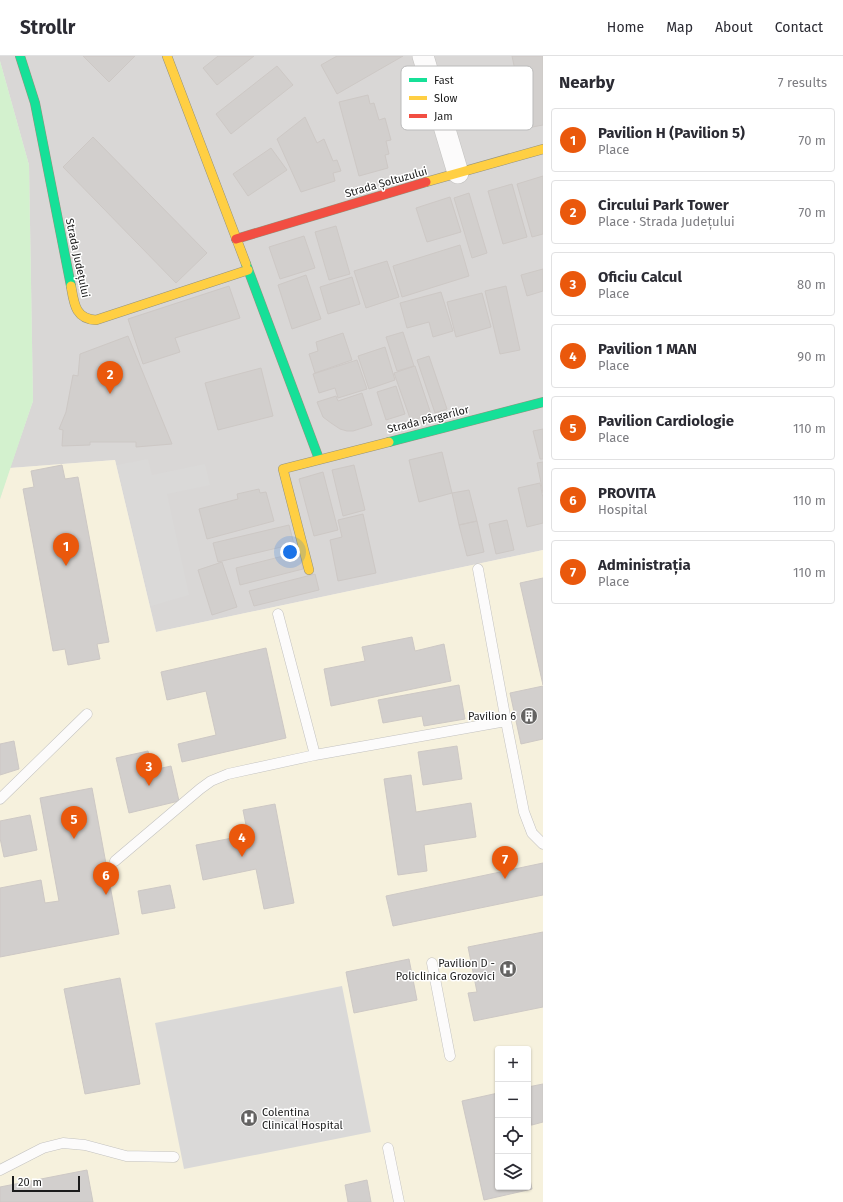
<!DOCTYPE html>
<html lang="en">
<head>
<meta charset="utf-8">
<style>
  :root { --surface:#fff; --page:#f2f2f3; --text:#2b2b33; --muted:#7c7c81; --line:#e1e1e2; --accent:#ea580c }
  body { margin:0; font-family:"Fira Sans",sans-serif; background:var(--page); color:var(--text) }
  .controls { position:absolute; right:12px; bottom:12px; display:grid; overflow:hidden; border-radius:4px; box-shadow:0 1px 3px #0004 }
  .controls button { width:36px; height:36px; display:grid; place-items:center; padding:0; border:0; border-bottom:1px solid var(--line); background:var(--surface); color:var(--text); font:20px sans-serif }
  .scale { position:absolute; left:12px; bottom:10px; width:68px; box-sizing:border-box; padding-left:4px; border:2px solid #1c1c1c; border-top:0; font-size:11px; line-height:14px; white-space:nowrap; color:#1c1c1c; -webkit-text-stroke:3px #fff; paint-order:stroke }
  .you { position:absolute; left:290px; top:496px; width:14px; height:14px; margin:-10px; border:3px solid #fff; border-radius:50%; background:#1a73e8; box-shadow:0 0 0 6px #1a73e833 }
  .badge { display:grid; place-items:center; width:26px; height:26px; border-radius:50%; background:var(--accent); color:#fff; font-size:13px; font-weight:700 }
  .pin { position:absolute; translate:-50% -33px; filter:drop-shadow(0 1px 2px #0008) }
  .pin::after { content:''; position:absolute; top:21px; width:14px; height:12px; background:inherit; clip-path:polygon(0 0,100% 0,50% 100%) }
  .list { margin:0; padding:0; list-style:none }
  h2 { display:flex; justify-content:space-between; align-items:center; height:52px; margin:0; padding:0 16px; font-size:17px }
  h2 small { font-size:13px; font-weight:400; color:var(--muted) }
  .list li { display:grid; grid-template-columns:26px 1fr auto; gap:12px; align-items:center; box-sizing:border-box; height:64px; margin:0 8px 8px; padding:0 8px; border:1px solid var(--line); border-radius:4px }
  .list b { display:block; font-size:15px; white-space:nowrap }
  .list p { margin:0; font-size:13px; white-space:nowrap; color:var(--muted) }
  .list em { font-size:13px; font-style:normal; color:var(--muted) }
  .icon { flex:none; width:22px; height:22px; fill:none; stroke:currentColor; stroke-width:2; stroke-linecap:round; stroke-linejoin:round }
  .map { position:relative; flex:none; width:543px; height:1146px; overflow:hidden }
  header { display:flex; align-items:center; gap:24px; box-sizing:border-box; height:56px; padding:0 20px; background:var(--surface); border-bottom:1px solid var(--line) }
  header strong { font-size:19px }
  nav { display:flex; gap:22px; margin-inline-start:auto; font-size:14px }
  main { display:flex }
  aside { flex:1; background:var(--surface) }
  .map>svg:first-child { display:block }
  .residential { fill:#d9d7d6 }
  .education { fill:#f6f1dd; fill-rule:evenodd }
  .park { fill:#d3f1ce }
  .parking { fill:#dad9d8 }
  .building { fill:#d2cfcd; stroke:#cdc8c5 }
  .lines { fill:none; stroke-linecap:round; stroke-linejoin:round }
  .lane-casing { stroke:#c3c2c0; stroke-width:11 }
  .street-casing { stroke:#c3c2c0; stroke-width:22 }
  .fast-casing { stroke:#94927c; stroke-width:10 }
  .slow-casing { stroke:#94927c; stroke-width:10 }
  .jam-casing { stroke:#94927c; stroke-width:10 }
  .lane { stroke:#fcfbfb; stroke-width:10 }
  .street { stroke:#fcfbfb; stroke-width:21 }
  .fast { stroke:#16e098; stroke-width:9 }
  .slow { stroke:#ffcf43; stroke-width:9 }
  .jam { stroke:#f24e42; stroke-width:9 }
  .labels { text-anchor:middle; stroke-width:3; stroke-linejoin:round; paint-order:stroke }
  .street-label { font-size:11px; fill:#1c1c1c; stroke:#fff }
  .poi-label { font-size:11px; fill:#1c1c1c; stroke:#fff; text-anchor:end }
  .key { fill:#fff; stroke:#bbb; stroke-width:1 }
  .key-label { font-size:11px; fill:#1c1c1c }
</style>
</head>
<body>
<header>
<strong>Strollr</strong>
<nav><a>Home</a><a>Map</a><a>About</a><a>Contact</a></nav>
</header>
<main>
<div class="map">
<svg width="543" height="1146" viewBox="0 0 543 1146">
  <rect width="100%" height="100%" fill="#eae7e4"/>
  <!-- residential -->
  <path class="residential" d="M0 0H543V494L156 576 115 404 10 412 33 345 29 109 0 5Z"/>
  <!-- education -->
  <path class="education" d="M115 404 156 576 543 494V1146H0V443L10 412ZM498 993H528V1131H498Z"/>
  <!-- park -->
  <path class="park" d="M0 5 29 109 33 345 0 443Z"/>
  <!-- parking -->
  <path class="parking" d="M148 403 152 419 205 408 210 429 167 438 189 539 151 550 117 409Z
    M342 930 371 1076 184 1113 155 967Z"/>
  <!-- building -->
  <path class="building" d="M83 0H135L109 26Z
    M218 0H254L217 29 203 12Z
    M337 0H403L337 38 321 9Z
    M512 0H543V69L527 72Z
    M277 10 293 29 231 78 216 58Z
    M368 39 370 48 374 47 379 64 385 62 391 84 386 85 389 98 385 99 388 112 359 120 339 46Z
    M305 61 317 87 324 83 333 105 337 104 341 115 333 117 335 125 301 136 277 83Z
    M93 81 207 197 176 227 63 111Z
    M271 92 287 114 248 140 233 118Z
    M543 120V178L532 181 517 128Z
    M512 128 527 181 503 188 488 135Z
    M469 137 487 197 472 202 454 142Z
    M450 141 461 176 427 186 416 152Z
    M336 170 350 218 329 224 315 176Z
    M304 180 315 212 280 223 269 191Z
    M460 189 469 220 402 241 393 210Z
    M387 205 399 241 366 252 354 215Z
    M543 213V235L527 240 521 219Z
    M306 219 321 263 292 273 278 229Z
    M352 221 360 248 328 258 320 231Z
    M229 230 240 262 175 282 180 296 143 308 128 263Z
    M506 230 520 294 500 298 485 235Z
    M441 236 453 275 433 281 429 266 407 272 400 247Z
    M482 237 491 271 456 281 447 246Z
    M403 276 414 310 397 315 386 281Z
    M343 277 352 304 315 317 309 298 318 295 316 286Z
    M128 280 172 388 136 391V386H90V389L62 390 63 374 59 373 66 356 73 319 78 320 80 298Z
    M385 291 395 324 369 333 358 300Z
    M429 300 447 353 435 357 417 304Z
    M357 304 367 333 338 342 335 332 319 337 313 318Z
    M415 310 431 358 411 365 394 317Z
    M261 312 273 360 218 374 205 327Z
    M396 330 405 358 386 364 377 336Z
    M362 337 372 369 353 375H347L340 373 331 367 323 361 317 346 336 340 338 345Z
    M543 373V403H540L533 375Z
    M442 396 452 437 419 446 409 404Z
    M543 406V437L537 407Z
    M62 409 65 423 78 421 109 586 97 588 100 603 68 609 65 593 53 595 23 433 34 431 31 415Z
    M354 409 365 454 343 460 332 414Z
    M323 416 338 474 314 480 299 423Z
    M540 427 543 442V467L527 471 518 432Z
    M259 433 260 437 266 436 274 465 207 483 199 453 238 443 237 438Z
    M469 434 477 465 459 469 452 437Z
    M363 458 376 517 338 525 330 484 342 481 338 464Z
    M507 464 514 494 496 498 489 468Z
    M477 465 484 496 467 500 459 469Z
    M289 469 294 488 218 506 213 487Z
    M299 496 303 513 240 529 236 512Z
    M222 506 237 551 212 559 198 514Z
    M315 518 319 534 254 550 249 535Z
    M543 522V629L520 527Z
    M412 581 415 595 444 588 451 625 331 650 324 613 365 605 362 591Z
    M266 592 286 682 182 706 178 688 216 679 206 635 167 644 161 616Z
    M459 629 465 663 424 670 422 660 383 667 378 644Z
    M543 630V683L521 688 510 637Z
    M14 685 19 713 0 719V688Z
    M457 690 462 723 423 729 418 696Z
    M148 695 153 714 171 710 179 745 129 757 116 702Z
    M411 719 416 756 471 747 476 781 424 789 427 815 398 819 384 723Z
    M92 732 119 878 0 901V832L41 824 45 847 59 845 40 742Z
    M275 748 294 847 264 853 256 813 203 824 196 789 248 779 243 754Z
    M30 759 37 794 4 801 0 782V765Z
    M543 807V839L393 870 386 840Z
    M170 829 175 852 142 858 138 835Z
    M543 876V951L474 965 468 937 477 936 468 891Z
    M409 903 417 944 354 957 346 916Z
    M120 922 140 1028 85 1038 64 933Z
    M543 1028V1066L532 1069 528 1051V1031Z
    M498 1037V1131H528V1114L532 1133 484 1144 462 1045Z
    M528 1051 532 1069H528Z
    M87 1114 93 1146H0V1131Z
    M367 1124 371 1146H348L345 1129Z"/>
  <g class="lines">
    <!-- lane casing -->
    <g class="lane-casing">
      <path id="lane" d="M478 513 506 665 524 756 532 777 543 788
        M278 558 315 699
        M0 743 87 658
        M115 805 200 733 211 725 228 718 315 699 506 665
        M432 907 450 1000
        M388 1092 399 1146
        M0 1114 43 1092 63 1087 85 1089 126 1100 174 1101"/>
    </g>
    <!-- street casing -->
    <g class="street-casing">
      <path id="street" d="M423 0 458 117"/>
    </g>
    <!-- fast casing -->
    <g class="fast-casing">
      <path id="fast" d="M20 0 35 47 71 230
        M246 208 319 403
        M389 386 543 346"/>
    </g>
    <!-- slow casing -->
    <g class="slow-casing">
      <path id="slow" d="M167 0 246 208
        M426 126 543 93
        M71 230C74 247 75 263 96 264L248 214
        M309 514 283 413 389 386"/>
    </g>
    <!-- jam casing -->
    <g class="jam-casing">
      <path id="jam" d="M236 183 426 126"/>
    </g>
    <!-- lane -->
    <use href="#lane" class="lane"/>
    <!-- street -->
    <use href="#street" class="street"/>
    <!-- fast -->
    <use href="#fast" class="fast"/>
    <!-- slow -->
    <use href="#slow" class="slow"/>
    <!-- jam -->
    <use href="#jam" class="jam"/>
  </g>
  <!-- icons -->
  <defs>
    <g id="building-disc" transform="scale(0.9)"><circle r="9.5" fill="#646362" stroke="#fff"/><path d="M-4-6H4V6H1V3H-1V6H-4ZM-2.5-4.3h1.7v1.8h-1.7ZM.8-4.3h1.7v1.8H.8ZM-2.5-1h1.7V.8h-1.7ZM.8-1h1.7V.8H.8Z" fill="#fff"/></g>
    <g id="hospital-disc" transform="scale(0.9)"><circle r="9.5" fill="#646362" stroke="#fff"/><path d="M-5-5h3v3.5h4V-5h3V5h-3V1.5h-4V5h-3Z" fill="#fff"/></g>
  </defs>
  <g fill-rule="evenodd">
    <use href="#building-disc" x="529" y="660"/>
    <use href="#hospital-disc" x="508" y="913"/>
    <use href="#hospital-disc" x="249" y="1062"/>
  </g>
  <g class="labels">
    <!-- street labels -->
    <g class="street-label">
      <text transform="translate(386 126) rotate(-16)" y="4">Strada Șoltuzului</text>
      <text transform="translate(78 202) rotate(78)" y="4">Strada Județului</text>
      <text transform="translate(428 363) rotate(-14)" y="4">Strada Pârgarilor</text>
    </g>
    <!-- poi labels -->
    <g class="poi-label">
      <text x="516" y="664">Pavilion 6</text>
      <text x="495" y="911">Pavilion D -<tspan x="495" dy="13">Policlinica Grozovici</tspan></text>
      <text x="262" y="1060" text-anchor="start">Colentina<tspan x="262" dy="13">Clinical Hospital</tspan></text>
    </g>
  </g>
  <!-- legend -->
  <rect x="401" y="10" width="132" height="64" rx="6" class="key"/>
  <rect x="409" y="22" width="18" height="4" fill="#16e098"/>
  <rect x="409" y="40" width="18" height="4" fill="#ffcf43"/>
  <rect x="409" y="58" width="18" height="4" fill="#f24e42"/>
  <g class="key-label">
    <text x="434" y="28">Fast</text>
    <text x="434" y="46">Slow</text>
    <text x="434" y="64">Jam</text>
  </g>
</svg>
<div class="controls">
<button>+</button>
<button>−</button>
<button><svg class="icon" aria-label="locate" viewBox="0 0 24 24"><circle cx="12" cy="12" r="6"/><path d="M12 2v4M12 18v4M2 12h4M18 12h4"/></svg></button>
<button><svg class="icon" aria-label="layers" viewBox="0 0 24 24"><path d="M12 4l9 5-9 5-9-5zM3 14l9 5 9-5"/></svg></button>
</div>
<div class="scale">20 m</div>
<div class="you"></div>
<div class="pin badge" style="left:66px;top:510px">1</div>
<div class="pin badge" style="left:110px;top:338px">2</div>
<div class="pin badge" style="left:149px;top:730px">3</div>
<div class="pin badge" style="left:242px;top:801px">4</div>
<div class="pin badge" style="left:74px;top:783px">5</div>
<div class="pin badge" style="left:106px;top:839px">6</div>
<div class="pin badge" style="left:505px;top:823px">7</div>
</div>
<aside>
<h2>Nearby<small>7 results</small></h2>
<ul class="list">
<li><span class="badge">1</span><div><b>Pavilion H (Pavilion 5)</b><p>Place</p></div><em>70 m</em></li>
<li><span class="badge">2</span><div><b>Circului Park Tower</b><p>Place · Strada Județului</p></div><em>70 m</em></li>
<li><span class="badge">3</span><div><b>Oficiu Calcul</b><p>Place</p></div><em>80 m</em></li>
<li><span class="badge">4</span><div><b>Pavilion 1 MAN</b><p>Place</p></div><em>90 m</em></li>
<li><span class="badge">5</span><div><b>Pavilion Cardiologie</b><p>Place</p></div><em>110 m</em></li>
<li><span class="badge">6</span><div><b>PROVITA</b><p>Hospital</p></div><em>110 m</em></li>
<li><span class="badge">7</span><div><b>Administrația</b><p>Place</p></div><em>110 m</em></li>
</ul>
</aside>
</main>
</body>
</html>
